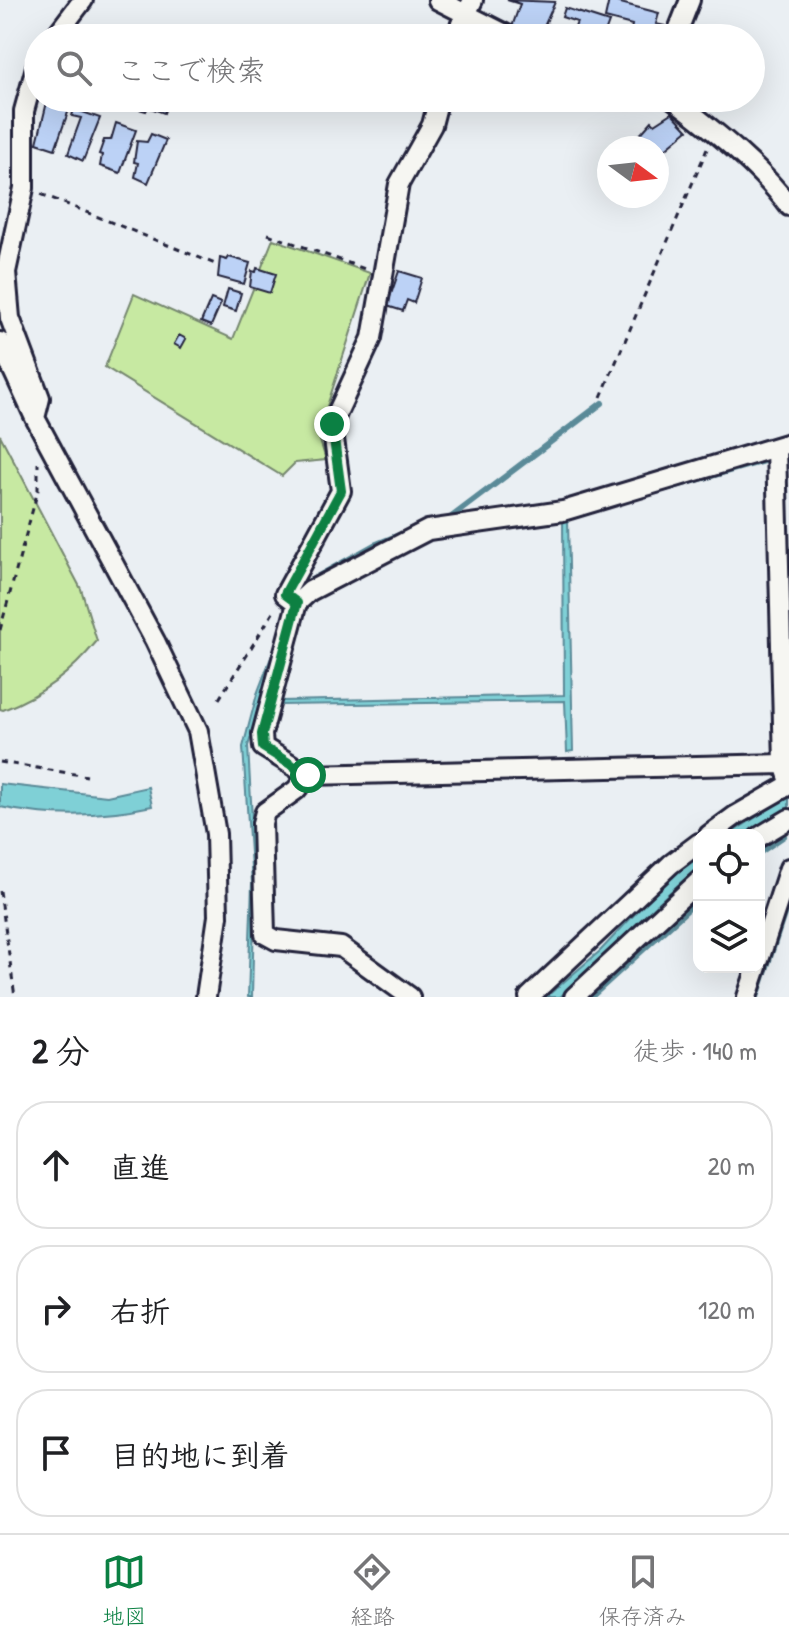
<!DOCTYPE html>
<html lang="ja">
<head>
<meta charset="utf-8">
<style>
  :root { --surface:#fff; --page:#f6f6f6; --text:#202124; --muted:#757577; --line:#e0e0e0; --accent:#0b8043 }
  body { margin:0; font-family:"Patrick Hand","Klee One",sans-serif; background:var(--page); color:var(--text) }
  .controls { position:absolute; right:24px; bottom:24px; display:grid; overflow:hidden; border-radius:16px; box-shadow:0 8px 32px #0002 }
  .controls button { width:72px; height:72px; display:grid; place-items:center; padding:0; border:0; border-bottom:2px solid var(--line); background:var(--surface); color:var(--text); font:40px sans-serif }
  .compass { position:absolute; left:597px; top:136px; width:72px; height:72px; border-radius:50%; background:var(--surface); box-shadow:0 8px 32px #0002; rotate:105deg }
  .stop { position:absolute; width:24px; height:24px; margin:-18px; border:6px solid #0b8043; border-radius:50%; background:#fff }
  .stop.end { background:#0b8043; border-color:#fff; box-shadow:0 2px 8px #0008 }
  .list { margin:0; padding:0; list-style:none }
  h2 { display:flex; justify-content:space-between; align-items:center; height:104px; margin:0; padding:0 32px; font-size:34px }
  h2 small { font-size:26px; font-weight:400; color:var(--muted) }
  .list li { display:grid; grid-template-columns:52px 1fr auto; gap:24px; align-items:center; box-sizing:border-box; height:128px; margin:0 16px 16px; padding:0 16px; border:2px solid var(--line); border-radius:32px }
  .list b { display:block; font-size:30px; white-space:nowrap }
  .list em { font-size:26px; font-style:normal; color:var(--muted) }
  .icon { flex:none; width:44px; height:44px; fill:none; stroke:currentColor; stroke-width:2; stroke-linecap:round; stroke-linejoin:round }
  .map { position:relative; flex:none; width:789px; height:997px; overflow:hidden }
  .search { position:absolute; background:var(--surface); box-shadow:0 8px 32px #0002; left:24px; right:24px; top:24px; height:88px; display:flex; align-items:center; gap:20px; box-sizing:border-box; padding:0 28px; border-radius:44px; color:var(--muted); font-size:30px }
  .sheet { height:536px; background:var(--surface) }
  nav { display:flex; justify-content:space-around; align-items:center; box-sizing:border-box; height:112px; border-top:2px solid var(--line); background:var(--surface); font-size:22px; color:var(--muted) }
  nav a { display:grid; justify-items:center; gap:4px }
  nav .on { color:var(--accent) }
  .map>svg:first-child { display:block }
  .green { fill:#c7e9a2; stroke:#74866e; stroke-width:2 }
  .water { fill:#7fd0d6; stroke:#5a8a98; stroke-width:2 }
  .lines { fill:none; stroke-linecap:round; stroke-linejoin:round }
  .stream { stroke:#5a8a98; stroke-width:6 }
  .building { fill:#bcd2f6; stroke:#22223b; stroke-width:2 }
  .minor-casing { stroke:#22223b; stroke-width:24 }
  .path { stroke:#22223b; stroke-width:3; stroke-dasharray:6 6; stroke-linecap:butt }
  .minor { stroke:#f6f6f2; stroke-width:18 }
  .route { stroke:#0b8043; stroke-width:10 }
</style>
</head>
<body>
<div class="map">
<svg width="789" height="997" viewBox="0 0 789 997">
  <rect width="100%" height="100%" fill="#eaeff3"/>
  <filter id="ink" filterUnits="userSpaceOnUse"><feTurbulence type="fractalNoise" baseFrequency=".0125" numOctaves="2"/><feDisplacementMap in="SourceGraphic" scale="16" xChannelSelector="R" yChannelSelector="G"/><feConvolveMatrix kernelMatrix="1 2 1 2 8 2 1 2 1" color-interpolation-filters="sRGB"/></filter>
  <g filter="url(#ink)">
    <!-- green -->
    <path class="green" d="M273 239 370 273 318 434 326 460 295 463 282 476 105 367 134 294 233 339Z
      M0 435 81 589 97 641C71 673 42 695 3 710L0 709Z"/>
    <!-- water -->
    <path class="water" d="M762 461 764 463 568 519 573 751 567 752 565 701 280 705 281 701 564 695 563 517Z
      M285 630 248 746 255 874 252 997H248L252 883 243 747 257 694 281 631Z
      M0 784 107 796 148 787 152 806C101 817 52 818 0 807Z
      M789 796V807L744 835H728Z
      M699 855V867C650 907 607 955 560 997H546L600 951 664 883Z"/>
    <g class="lines">
      <!-- stream -->
      <path class="stream" d="M449 519 602 403
        M295 589 374 545 404 533
        M759 853 784 836
        M591 997 699 899
        M757 997 789 899"/>
    </g>
    <!-- building -->
    <path class="building" d="M507 0 555 2 539 38 521 35 522 31 512 27 520 4Z
      M609 0 659 13 656 24 665 26 662 38 631 30 632 25 605 18Z
      M565 8 609 22 603 38H571L577 22 562 17Z
      M547 24 560 29V38H543Z
      M48 98 72 101 55 149 37 143Z
      M134 98H169L164 113 148 107 146 111 136 108 138 102Z
      M74 109 100 118 83 161 68 154 81 118 72 116Z
      M672 113 688 130 657 156V148H645L637 138 652 121 655 124Z
      M116 123 136 130 120 173 100 166 102 155 99 154 104 140H111Z
      M151 134 166 140 148 183 135 177 138 163 134 162 137 141 147 142Z
      M229 257 250 263 244 284 218 277 220 258 227 260Z
      M257 268 276 274 270 293 250 287 252 271 256 272Z
      M399 271 422 278 414 303 407 300 403 311 387 306Z
      M228 289 241 293 236 311 223 307Z
      M211 299 221 303 211 326 201 322Z
      M179 335 186 339 181 348 174 344Z"/>
    <g class="lines">
      <!-- minor casing -->
      <g class="minor-casing">
        <path id="minor" d="M438 0 513 38
          M54 38 83 0
          M454 38 473 0
          M675 38 690 0
          M672 98C713 130 758 164 789 206
          M0 342 35 418 155 641 198 731 216 834 218 916 206 997
          M35 418 40 398 10 318 6 272 24 188V111L38 60
          M776 447 784 764 789 779
          M297 603 285 594 341 491 332 424 372 338 399 184 432 125 439 98
          M784 764 308 775 263 747 262 734 297 603 310 591 428 530 563 511 789 443
          M308 775 296 790 265 812 262 823 265 934 276 940 341 947 410 997
          M709 835 735 816 789 785
          M759 837 789 819
          M759 960 789 868
          M529 997 671 864 699 843
          M574 997 699 881
          M747 997 757 967"/>
      </g>
      <!-- path -->
      <path class="path" d="M41 194 215 264
        M268 234 365 269
        M601 397 707 149
        M0 630 38 490V463
        M219 699 274 611
        M0 762 87 776
        M0 891 15 997"/>
      <!-- minor -->
      <use href="#minor" class="minor"/>
    </g>
  </g>
  <g class="lines" filter="url(#ink)">
    <!-- route -->
    <path class="route" d="M308 775 263 747 262 734 297 603 285 594 341 491 332 424"/>
  </g>
</svg>
<div class="controls">
<button><svg class="icon" aria-label="locate" viewBox="0 0 24 24"><circle cx="12" cy="12" r="6"/><path d="M12 2v4M12 18v4M2 12h4M18 12h4"/></svg></button>
<button><svg class="icon" aria-label="layers" viewBox="0 0 24 24"><path d="M12 4l9 5-9 5-9-5zM3 14l9 5 9-5"/></svg></button>
</div>
<svg class="compass" viewBox="-18 -18 36 36"><path d="M0-13l5 13h-10z" fill="#e53935"/><path d="M0 13l5-13h-10z" fill="#757577"/></svg>
<div class="stop" style="left:308px;top:775px"></div>
<div class="stop end" style="left:332px;top:424px"></div>
<div class="search"><svg class="icon" aria-label="search" viewBox="0 0 24 24"><circle cx="10" cy="10" r="6"/><path d="M15 15l6 6"/></svg>ここで検索</div>
</div>
<section class="sheet">
<h2>2 分<small>徒歩 · 140 m</small></h2>
<ul class="list">
<li><svg class="icon" aria-label="ahead" viewBox="0 0 24 24"><path d="M12 20V5M6 11l6-6 6 6"/></svg><div><b>直進</b></div><em>20 m</em></li>
<li><svg class="icon" aria-label="right" viewBox="0 0 24 24"><path d="M7 20v-9h11M14 6l5 5-5 5"/></svg><div><b>右折</b></div><em>120 m</em></li>
<li><svg class="icon" aria-label="arrive" viewBox="0 0 24 24"><path d="M6 21V4h12l-3 4 3 4H6"/></svg><div><b>目的地に到着</b></div></li>
</ul>
</section>
<nav>
<a class="on"><svg class="icon" aria-label="map" viewBox="0 0 24 24"><path d="M3 6l6-2 6 2 6-2v14l-6 2-6-2-6 2zM9 4v14M15 6v14"/></svg>地図</a>
<a><svg class="icon" aria-label="directions" viewBox="0 0 24 24"><path d="M12 3l9 9-9 9-9-9zM9 14v-3h6M13 9l2 2-2 2"/></svg>経路</a>
<a><svg class="icon" aria-label="saved" viewBox="0 0 24 24"><path d="M7 4h10v16l-5-4-5 4z"/></svg>保存済み</a>
</nav>
</body>
</html>
